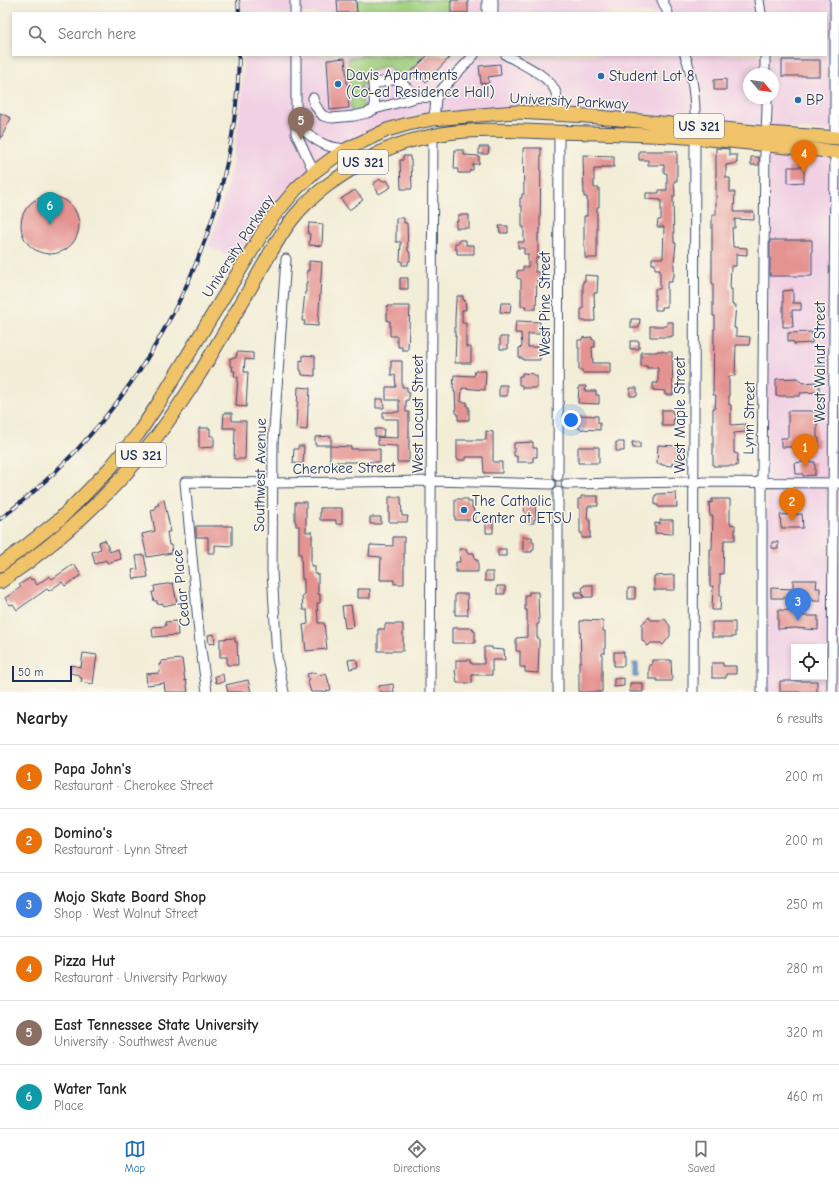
<!DOCTYPE html>
<html lang="en">
<head>
<meta charset="utf-8">
<style>
  :root { --surface:#fff; --page:#f6f6f6; --text:#202124; --muted:#757577; --line:#e0e0e0; --accent:#1f6fb2 }
  body { margin:0; font-family:"Comic Neue",sans-serif; background:var(--page); color:var(--text) }
  .controls { position:absolute; right:12px; bottom:12px; display:grid; overflow:hidden; border-radius:0px; box-shadow:0 2px 6px #0003 }
  .controls button { width:36px; height:36px; display:grid; place-items:center; padding:0; border:0; border-bottom:1px solid var(--line); background:var(--surface); color:var(--text); font:20px sans-serif }
  .compass { position:absolute; left:743px; top:68px; width:36px; height:36px; border-radius:50%; background:var(--surface); box-shadow:0 2px 6px #0003; rotate:119deg }
  .scale { position:absolute; left:12px; bottom:10px; width:60px; box-sizing:border-box; padding-left:4px; border:2px solid #1b2f5e; border-top:0; font-size:11px; line-height:14px; white-space:nowrap; color:#1b2f5e; -webkit-text-stroke:3px #fbf7ec; paint-order:stroke }
  .you { position:absolute; left:571px; top:420px; width:14px; height:14px; margin:-10px; border:3px solid #fff; border-radius:50%; background:#1a73e8; box-shadow:0 0 0 6px #1a73e833 }
  .badge { display:grid; place-items:center; width:26px; height:26px; border-radius:50%; background:var(--accent); color:#fff; font-size:13px; font-weight:700 }
  .pin { position:absolute; translate:-50% -33px; filter:drop-shadow(0 1px 2px #0008) }
  .pin::after { content:''; position:absolute; top:21px; width:14px; height:12px; background:inherit; clip-path:polygon(0 0,100% 0,50% 100%) }
  .list { margin:0; padding:0; list-style:none }
  h2 { display:flex; justify-content:space-between; align-items:center; height:52px; margin:0; padding:0 16px; font-size:17px }
  h2 small { font-size:13px; font-weight:400; color:var(--muted) }
  .list li { display:grid; grid-template-columns:26px 1fr auto; gap:12px; align-items:center; box-sizing:border-box; height:64px; padding:0 16px; border-top:1px solid var(--line) }
  .list b { display:block; font-size:15px; white-space:nowrap }
  .list p { margin:0; font-size:13px; white-space:nowrap; color:var(--muted) }
  .list em { font-size:13px; font-style:normal; color:var(--muted) }
  .icon { flex:none; width:22px; height:22px; fill:none; stroke:currentColor; stroke-width:2; stroke-linecap:round; stroke-linejoin:round }
  .map { position:relative; flex:none; width:839px; height:692px; overflow:hidden }
  .search { position:absolute; background:var(--surface); box-shadow:0 2px 6px #0003; left:12px; right:12px; top:12px; height:44px; display:flex; align-items:center; gap:10px; box-sizing:border-box; padding:0 14px; border-radius:0px; color:var(--muted); font-size:15px }
  .sheet { height:436px; background:var(--surface) }
  nav { display:flex; justify-content:space-around; align-items:center; box-sizing:border-box; height:56px; border-top:1px solid var(--line); background:var(--surface); font-size:11px; color:var(--muted) }
  nav a { display:grid; justify-items:center; gap:2px }
  nav .on { color:var(--accent) }
  .map>svg:first-child { display:block }
  .built { fill:#f1d0e3; fill-rule:evenodd }
  .green { fill:#9ccd7c; stroke:#5c7e6d }
  .water { fill:#669fd5; stroke:#40679a }
  .building { fill:#e49391 }
  .lines { fill:none; stroke-linecap:round; stroke-linejoin:round }
  .minor-casing { stroke:#3b4c70; stroke-width:11 }
  .highway-casing { stroke:#3b4c70; stroke-width:15 }
  .minor { stroke:#fff; stroke-width:9 }
  .highway { stroke:#f0c369; stroke-width:13 }
  .rail-casing { stroke:#1b2f5e; stroke-width:4 }
  .rail { stroke:#fbf7ec; stroke-width:2.5; stroke-dasharray:8; stroke-linecap:butt }
  .poi-dot { fill:#1f6fb2; stroke:#fbf7ec; stroke-width:1.5 }
  .labels { text-anchor:middle; stroke-width:3; stroke-linejoin:round; paint-order:stroke }
  .shield { fill:#fbf7ec; stroke:#5e6b89; stroke-width:1 }
  .shield-label { font-size:14px; font-weight:bold; fill:#1b2f5e }
  .poi-label { font-size:15px; fill:#1b2f5e; stroke:#fbf7ec; text-anchor:start }
  .street-label { font-size:15px; fill:#1b2f5e; stroke:#fbf7ec }
</style>
</head>
<body>
<div class="map">
<svg width="839" height="692" viewBox="0 0 839 692">
  <rect width="100%" height="100%" fill="#fbf7ec"/>
  <filter id="ink" filterUnits="userSpaceOnUse"><feTurbulence type="fractalNoise" baseFrequency=".025" numOctaves="2"/><feDisplacementMap in="SourceGraphic" scale="8" xChannelSelector="R" yChannelSelector="G"/><feConvolveMatrix kernelMatrix="1 2 1 2 8 2 1 2 1" color-interpolation-filters="sRGB"/></filter>
  <filter id="wash" filterUnits="userSpaceOnUse"><feTurbulence type="fractalNoise" baseFrequency=".012" numOctaves="4" result="noise"/><feDisplacementMap in="SourceGraphic" scale="16" xChannelSelector="R" yChannelSelector="G"/><feGaussianBlur stdDeviation="0.9" result="paint"/><feColorMatrix in="noise" values="0 0 0 0 0 0 0 0 0 0 0 0 0 0 0 0 0 1.4 0 .05"/><feComposite in="paint" operator="in"/></filter>
  <g filter="url(#wash)">
    <rect width="100%" height="100%" fill="#f2edd6"/>
    <!-- built -->
    <path class="built" d="M238 0H839V131L812 130 666 118 461 111H450L407 119 307 179 243 265 209 246 222 204 233 161 240 112 244 55H826V13H240ZM749 74H773V98H749Z
      M768 154 818 159 823 161 824 157 839 160V692H766ZM794 647H824V677H794Z"/>
    <!-- green -->
    <path class="green" d="M357 0H448V13H358Z
      M361 55H425L403 78 400 75 392 72 389 66 368 72 369 82 367 84 361 85 363 105H370L362 110 351 112 348 58 361 57Z"/>
    <!-- water -->
    <path class="water" d="M633 663H638V677H633Z"/>
    <g id="blocks">
      <!-- building -->
      <path class="building" d="M337 0H356L357 13H338Z
        M451 0H468V13H451Z
        M428 55H452L426 82 421 76 418 79 411 72Z
        M345 58 349 108 330 110 327 60Z
        M782 60H820V76H782Z
        M500 64 501 75 488 77 489 83 481 84 479 66Z
        M726 79V90H714V80Z
        M0 113 11 118 0 140Z
        M479 147H489L488 154H479Z
        M523 148H541L540 233H538V258H536L535 272H540V279H537L536 309H525L526 306H521V279L517 278V271L523 270V267H528V254H524V248H518V242H524V227H522V206H520V198H522V194H524Z
        M716 148 729 149V155H737V163L726 165V178H730V192H735L734 212H754V220L735 219V228H732L733 247 747 248V255L736 254V266H731L730 289H732V305H736L734 328H736V336L750 337 749 345H736L735 376H729V405H731V425L746 424V432L734 433V453L738 454 737 466H713V408H715L716 395H713L714 329H715V316H713V283H712V215H716Z
        M455 150H464V155L479 156V164H473V170H470L469 173H458V169H454Z
        M639 151H677V181H674L675 196H673L674 243H676L674 263V277H672V282H667V307H662V310H655V289H660V269H655V264H652V258H663L664 227H657L658 220H661V200L646 199V193H659V190H667V173H664V165H648V160H639Z
        M583 155 614 156V167H602V169H594V188H599V207H597V258H585V248H584V216H587V197H584Z
        M403 156H410V160H411L412 189H401L400 160H403Z
        M751 157H759V165H751Z
        M788 167H804V182L788 183Z
        M380 179 381 181 383 180 385 182 387 180 391 187 379 194 373 184Z
        M355 190 363 200 349 210 341 199Z
        M21 225a29 29 0 1 1 58 0a29 29 0 1 1-58 0Z
        M458 215H469V228H456V222L458 221Z
        M396 218H404V223H407L408 251H409L410 255V261H408V265H402V261H400L401 242H396Z
        M309 223 323 224 322 246 309 245 310 234H308Z
        M499 226H508V233H500Z
        M459 240H466V245H474V254H457V249H455V243H459Z
        M770 240H812V276H770Z
        M309 261 322 262 318 326 304 325 305 321H302L305 292H306V283H307V270L309 271Z
        M585 275 598 276 597 293H594L595 321H581V309H583V281H585Z
        M400 278H408V289H400Z
        M793 290V303H801V310H792L793 327H783V291Z
        M457 296H463V300H465L466 310H462V323H466V347H471V363H455L456 336H455V319L456 300H457Z
        M501 303H511L510 313 500 312Z
        M387 306H410L408 350H402V347H398V342H397V336H390V321H387Z
        M631 319H640L639 328H631Z
        M516 321 540 322V334H528V347H539L540 360H523V358H519V348L522 347 521 333H515Z
        M667 322H673V336H670V337H650V326H667Z
        M812 332V343L794 344V342L788 341V333Z
        M500 337H508V349H500Z
        M592 337V340H595V347H592L593 363H610V373H582V370H579V348H578V340H582V338Z
        M630 341H639V349H630Z
        M657 351H663L664 352H672L673 395H665V391L653 390V383H658V368H647V366H641V352H657Z
        M237 352 253 353V360L245 359 244 372H248L246 407 236 406 238 377 234 376 235 371H232L233 366H230V358H236Z
        M303 355 315 356V376L302 375V372H301V370H300V360L303 361Z
        M391 361H402V387H407V392H409V400H406V412H409V462H397V446L378 445V437L398 438V419H383V412H399V400H386V387H396L395 375H391Z
        M475 371H486L485 390 462 388 461 402H467V407H469V420H458V414L456 413 455 392H454V388H453L454 375 474 376Z
        M522 373 534 374V376H537V388H522V385H519V376H522Z
        M798 378 802 383 817 382V384H819V392L800 393V396H776V379Z
        M499 385H507V396H499Z
        M579 386H586L585 391H596V395H599V404L578 403Z
        M298 387 310 388 309 405H308L307 430 296 429Z
        M630 388H637V396H630Z
        M376 399H383L384 408H376Z
        M662 410H672V413H674L673 426H662Z
        M788 411H817V438H819V447H781V438H788Z
        M224 413H232V421H246L245 459H234L235 428H223Z
        M579 415 598 416V423H600V430L579 429Z
        M199 428H210V436H214V447L199 448Z
        M375 429H384L383 437 375 436Z
        M486 431 493 432V462H502V473H484L483 457H466V460H457V440H486Z
        M331 436V445H315V437Z
        M533 442V448H537V457H533V462H517V456H514V443Z
        M616 442H624V451H616Z
        M632 442H640V448H633Z
        M658 445 677 446V464L672 463V466L662 465V464H657Z
        M298 446H304L303 464 293 463 294 449H298Z
        M330 446 351 447V449H380V462H330Z
        M578 447H599V463H578Z
        M802 462H815V475L803 476V474H796L795 463Z
        M676 493 677 507H658V505H655V495H657V494Z
        M581 496H598V506H588L587 519H590V538H582V533H580V508H578V499H581Z
        M389 497H401L402 516H408L407 522H389Z
        M455 499H468V502H472V508H474L473 511H475V520H455Z
        M712 499H730V524L735 525V540H724L723 574H720V595H721L720 610H712L713 586H710V549H712L713 516H710L709 502 712 503Z
        M164 500 170 528 169 529 170 532H167L169 545H171L172 553 147 557 142 534 155 531 151 510 155 509V506L159 505 158 502Z
        M534 501V504H535L536 519H534V523H525L524 502Z
        M295 502H306V532H312V554H311V566H315V574H318V594H320V603H317L318 623H324L327 649 306 651 303 625 308 624 307 610H303L302 595H304V579H302L301 554H299V526H296V522H295Z
        M320 508H342V524H336V520H320Z
        M802 514 803 528H781L780 515Z
        M370 517H381V524H370Z
        M486 518H493V533H486Z
        M660 520H673V534L655 533V523L660 524Z
        M196 526H232V546L215 545V553H208V537H196Z
        M393 537H404V584H394V580H380L381 557 369 556 370 545 393 546Z
        M523 537H532V542H534V550H532V552H523Z
        M105 540 110 552 118 549 121 559 107 563 106 560 95 564 92 552 101 549 99 542Z
        M772 542H778V549L772 548Z
        M459 549H467V553H474L475 560H478V572H456V562H460Z
        M498 549H506V556H498Z
        M144 555 148 577 134 579 132 570 138 569 136 556Z
        M74 564 81 575 65 586 62 582 49 591 47 589 17 610 13 604 10 605 5 598 21 587 19 585 30 578 31 580 33 579 37 585 49 576 52 579Z
        M485 572H493V581H485Z
        M675 575V590H654V576Z
        M793 580H817L816 588H820V601H813V598H771V588L793 589Z
        M173 583 177 603 163 606V603L157 604V601H154L152 592H155L154 586Z
        M584 585H593V597H583V594V598H575L574 592H583L582 588 584 587Z
        M497 586H505V594H497Z
        M628 588H635V599H628Z
        M358 589H370V598H358Z
        M529 592H538L539 624H537V638H539V650L538 673 525 672V667H520V651H516V638L527 637V610H525V595H529Z
        M455 594H467L468 615H455Z
        M351 605 354 627 345 628 342 606Z
        M778 610 803 611V616H818V630L795 628 778 629Z
        M649 617 651 620H662L664 618 670 626V636L663 645 661 643H651L648 646 642 640V624Z
        M583 620 603 621V631H605V653H602V692H579V662H581L580 621H583Z
        M177 621 178 635 153 637 152 627 166 626 165 622Z
        M712 622H735V637H712Z
        M385 624H403V651H378V629H385Z
        M452 628H473V631H475V643H452Z
        M214 634 215 643 209 644 208 635Z
        M235 638V642H237L238 665H227V657H220V639Z
        M484 647H492V649L504 650 505 660H492V675H472V683H457L455 670H456V660H470V663H472V664H484Z
        M614 652H624V666H614Z
        M83 653 97 655 93 684 81 682 82 678H80V675L70 673 71 665 81 667Z
        M182 659 185 681 186 680 188 692H165L164 683 147 685 146 674 160 673 159 664H162L161 661Z
        M356 659 358 667 350 669 348 660Z
        M652 660H671L672 681H657V679H649V665H652Z
        M712 663H723V666H736V674H726V678H712Z
        M316 672 317 676 326 673 331 690 323 692H311L307 680H309L307 674Z
        M223 674 224 682 216 683 215 676Z
        M624 678V686L614 687V679Z
        M248 680 251 692H228L226 685Z
        M780 681H817V692H780Z
        M630 683H643V692H630Z
        M393 684 394 692H380L379 686Z"/>
    </g>
  </g>
  <g filter="url(#ink)">
    <use href="#blocks" fill-opacity="0" stroke="#3b4c70" stroke-width="1"/>
    <g class="lines">
      <!-- minor casing -->
      <g class="minor-casing">
        <path id="minor" d="M295 0V13
          M493 0V13
          M662 0 668 13
          M759 0 761 13
          M835 0V138
          M487 13V0
          M296 55V133L314 172
          M506 55C521 64 551 76 556 93 558 99 558 108 558 115
          M685 55C693 75 696 104 695 126
          M765 55V74
          M313 98 314 103 319 111 323 116 332 118 354 116 367 113 375 109 419 97 436 98
          M375 109 373 84 396 79 419 97
          M433 119 435 110 436 98 443 88 474 55
          M296 122C305 131 314 141 326 145 332 148 340 148 347 149
          M766 133 767 110V98
          M558 476 559 132
          M566 484 686 482 694 484 702 482 839 483
          M207 692 200 643 185 482 272 483 432 481 551 484
          M284 692 277 658 272 571 273 444 286 259
          M430 692 433 135
          M558 692V492
          M693 692 695 138
          M762 692V483L765 145
          M832 692 835 152"/>
      </g>
      <!-- highway casing -->
      <g class="highway-casing">
        <path id="highway" d="M0 565 26 546 60 519 86 493 110 468 138 434 160 401 271 219 296 189 314 172 333 158 347 149 387 130 408 124 433 119 516 112 587 116 766 133 839 138
          M0 582C59 542 114 492 157 436 193 389 222 336 252 285 267 260 280 232 300 210 317 191 337 178 358 165 369 159 379 152 390 148 403 142 417 139 431 136 469 127 512 131 551 132 600 133 649 134 698 138 745 142 792 148 839 152"/>
      </g>
      <!-- minor -->
      <use href="#minor" class="minor"/>
      <!-- highway -->
      <use href="#highway" class="highway"/>
      <!-- rail casing -->
      <g class="rail-casing">
        <path id="rail" d="M238 0 239 13
          M0 519C144 410 236 237 239 55"/>
      </g>
      <!-- rail -->
      <use href="#rail" class="rail"/>
    </g>
  </g>
  <!-- markers -->
  <g class="poi-dot">
    <circle cx="601" cy="76" r="4"/>
    <circle cx="338" cy="84" r="4"/>
    <circle cx="798" cy="100" r="4"/>
    <circle cx="464" cy="510" r="4"/>
  </g>
  <g class="labels">
    <!-- shield labels -->
    <g class="shield">
      <rect x="674" y="114" width="50" height="24" rx="3"/>
      <rect x="338" y="150" width="50" height="24" rx="3"/>
      <rect x="116" y="443" width="50" height="24" rx="3"/>
    </g>
    <g class="shield-label">
      <text x="699" y="131">US 321</text>
      <text x="363" y="167">US 321</text>
      <text x="141" y="460">US 321</text>
    </g>
    <!-- poi labels -->
    <g class="poi-label">
      <text x="346" y="80">Davis Apartments<tspan x="346" dy="17">(Co-ed Residence Hall)</tspan></text>
      <text x="609" y="81">Student Lot 8</text>
      <text x="806" y="105">BP</text>
      <text x="472" y="506">The Catholic<tspan x="472" dy="17">Center at ETSU</tspan></text>
    </g>
    <!-- street labels -->
    <g class="street-label">
      <text transform="translate(569 101) rotate(3)" y="5">University Parkway</text>
      <text transform="translate(238 246) rotate(-57)" y="5">University Parkway</text>
      <text transform="translate(545 304) rotate(-90)" y="5">West Pine Street</text>
      <text transform="translate(820 362) rotate(-90)" y="5">West Walnut Street</text>
      <text transform="translate(418 414) rotate(-90)" y="5">West Locust Street</text>
      <text transform="translate(680 415) rotate(-90)" y="5">West Maple Street</text>
      <text transform="translate(749 418) rotate(-89)" y="5">Lynn Street</text>
      <text transform="translate(344 468) rotate(-1)" y="5">Cherokee Street</text>
      <text transform="translate(260 475) rotate(-89)" y="5">Southwest Avenue</text>
      <text transform="translate(181 588) rotate(-96)" y="5">Cedar Place</text>
    </g>
  </g>
</svg>
<div class="controls">
<button><svg class="icon" aria-label="locate" viewBox="0 0 24 24"><circle cx="12" cy="12" r="6"/><path d="M12 2v4M12 18v4M2 12h4M18 12h4"/></svg></button>
</div>
<svg class="compass" viewBox="-18 -18 36 36"><path d="M0-13l5 13h-10z" fill="#e53935"/><path d="M0 13l5-13h-10z" fill="#757577"/></svg>
<div class="scale">50 m</div>
<div class="you"></div>
<div class="pin badge" style="left:805px;top:467px;background:#e8710a">1</div>
<div class="pin badge" style="left:792px;top:521px;background:#e8710a">2</div>
<div class="pin badge" style="left:798px;top:621px;background:#3f7fe0">3</div>
<div class="pin badge" style="left:804px;top:173px;background:#e8710a">4</div>
<div class="pin badge" style="left:301px;top:140px;background:#8d6e63">5</div>
<div class="pin badge" style="left:50px;top:225px;background:#0f9aa8">6</div>
<div class="search"><svg class="icon" aria-label="search" viewBox="0 0 24 24"><circle cx="10" cy="10" r="6"/><path d="M15 15l6 6"/></svg>Search here</div>
</div>
<section class="sheet">
<h2>Nearby<small>6 results</small></h2>
<ul class="list">
<li><span class="badge" style="background:#e8710a">1</span><div><b>Papa John's</b><p>Restaurant · Cherokee Street</p></div><em>200 m</em></li>
<li><span class="badge" style="background:#e8710a">2</span><div><b>Domino's</b><p>Restaurant · Lynn Street</p></div><em>200 m</em></li>
<li><span class="badge" style="background:#3f7fe0">3</span><div><b>Mojo Skate Board Shop</b><p>Shop · West Walnut Street</p></div><em>250 m</em></li>
<li><span class="badge" style="background:#e8710a">4</span><div><b>Pizza Hut</b><p>Restaurant · University Parkway</p></div><em>280 m</em></li>
<li><span class="badge" style="background:#8d6e63">5</span><div><b>East Tennessee State University</b><p>University · Southwest Avenue</p></div><em>320 m</em></li>
<li><span class="badge" style="background:#0f9aa8">6</span><div><b>Water Tank</b><p>Place</p></div><em>460 m</em></li>
</ul>
</section>
<nav>
<a class="on"><svg class="icon" aria-label="map" viewBox="0 0 24 24"><path d="M3 6l6-2 6 2 6-2v14l-6 2-6-2-6 2zM9 4v14M15 6v14"/></svg>Map</a>
<a><svg class="icon" aria-label="directions" viewBox="0 0 24 24"><path d="M12 3l9 9-9 9-9-9zM9 14v-3h6M13 9l2 2-2 2"/></svg>Directions</a>
<a><svg class="icon" aria-label="saved" viewBox="0 0 24 24"><path d="M7 4h10v16l-5-4-5 4z"/></svg>Saved</a>
</nav>
</body>
</html>
